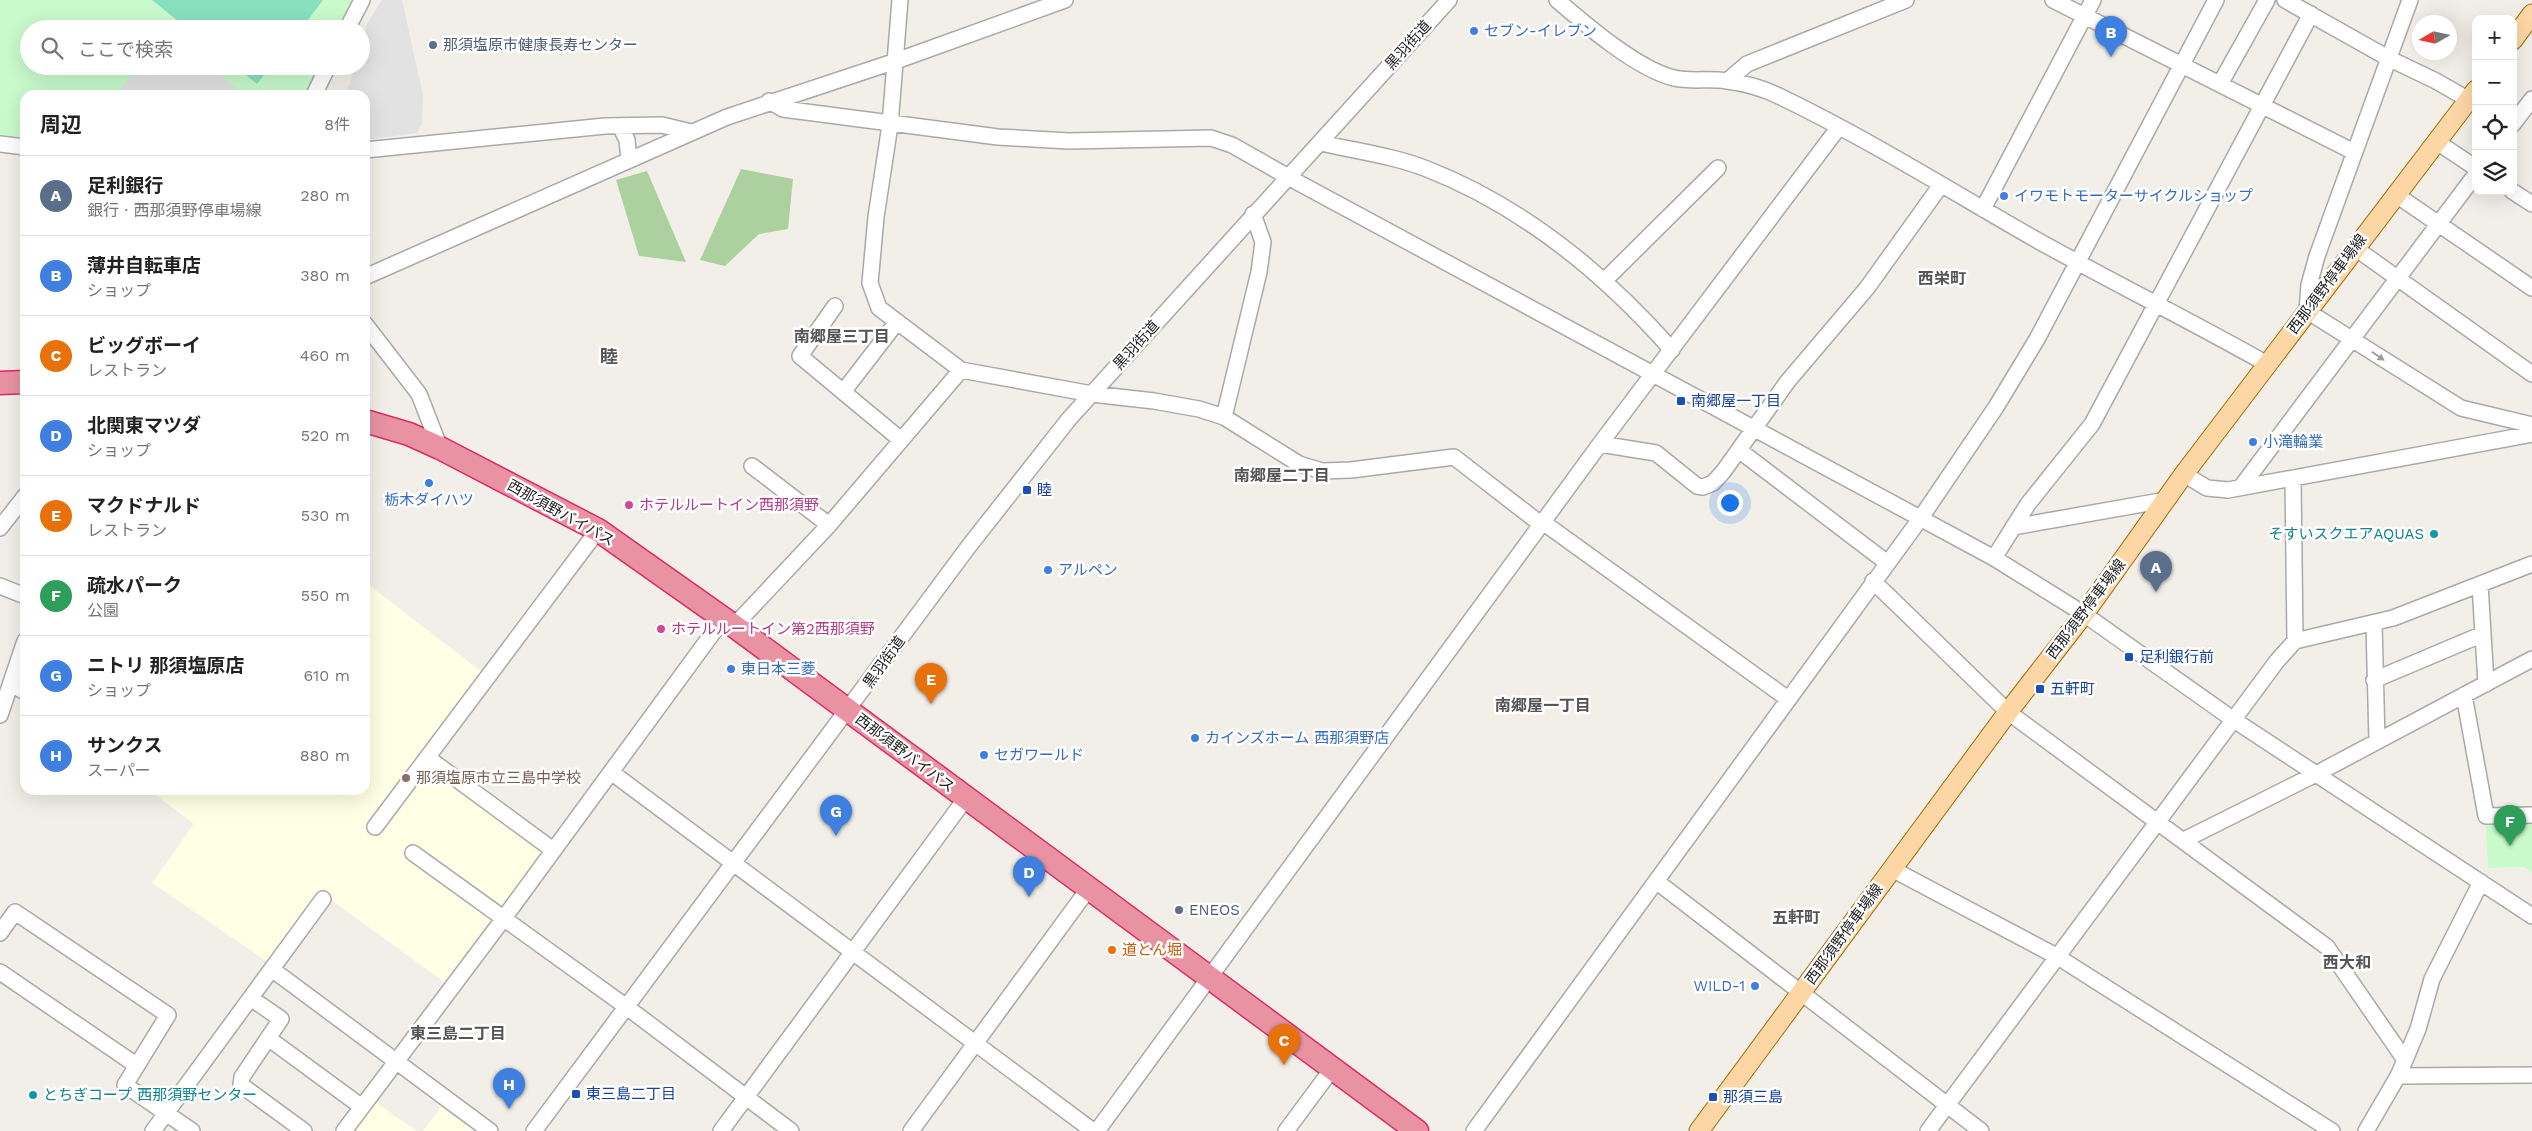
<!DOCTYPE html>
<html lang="ja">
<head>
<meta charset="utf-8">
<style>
  :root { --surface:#fff; --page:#f6f6f6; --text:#222; --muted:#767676; --line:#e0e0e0; --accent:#d40000 }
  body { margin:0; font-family:"Work Sans","Noto Sans JP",sans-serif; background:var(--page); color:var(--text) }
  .controls { position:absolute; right:15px; top:15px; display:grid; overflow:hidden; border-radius:10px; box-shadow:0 5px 20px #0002 }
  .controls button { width:45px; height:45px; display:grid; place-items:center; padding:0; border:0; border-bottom:1px solid var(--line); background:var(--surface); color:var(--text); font:25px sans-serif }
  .compass { position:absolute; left:2412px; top:15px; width:45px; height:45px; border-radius:50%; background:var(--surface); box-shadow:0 5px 20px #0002; rotate:261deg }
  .you { position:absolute; left:1729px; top:502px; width:18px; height:18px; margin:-12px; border:4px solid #fff; border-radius:50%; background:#1a73e8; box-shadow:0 0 0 8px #1a73e833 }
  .badge { display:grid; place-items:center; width:32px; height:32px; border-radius:50%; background:var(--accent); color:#fff; font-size:16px; font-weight:700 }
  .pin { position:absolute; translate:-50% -41px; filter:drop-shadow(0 1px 2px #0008) }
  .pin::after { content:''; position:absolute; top:26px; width:18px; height:15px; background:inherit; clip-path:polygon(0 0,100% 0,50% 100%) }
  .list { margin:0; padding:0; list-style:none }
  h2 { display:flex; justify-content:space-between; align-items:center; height:65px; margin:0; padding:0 20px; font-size:21px }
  h2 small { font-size:16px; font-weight:400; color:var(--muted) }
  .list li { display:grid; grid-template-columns:32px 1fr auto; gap:15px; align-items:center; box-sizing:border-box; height:80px; padding:0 20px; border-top:1px solid var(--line) }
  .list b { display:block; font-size:19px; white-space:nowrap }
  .list p { margin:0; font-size:16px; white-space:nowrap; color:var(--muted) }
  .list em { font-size:16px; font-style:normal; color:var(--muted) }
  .icon { flex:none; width:28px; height:28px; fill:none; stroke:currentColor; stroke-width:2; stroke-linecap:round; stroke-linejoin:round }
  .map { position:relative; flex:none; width:2532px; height:1131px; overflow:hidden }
  .search { position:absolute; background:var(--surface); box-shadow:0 5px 20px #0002; left:20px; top:20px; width:350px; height:55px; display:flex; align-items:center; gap:12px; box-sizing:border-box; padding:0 18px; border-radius:28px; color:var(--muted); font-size:19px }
  .panel { position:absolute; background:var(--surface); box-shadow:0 5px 20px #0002; left:20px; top:90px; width:350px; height:705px; border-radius:15px }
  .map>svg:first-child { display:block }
  .education { fill:#ffffe5 }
  .forest { fill:#add19e }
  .park { fill:#c8facc }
  .pitch { fill:#88e0be }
  .parking { fill:#e2e2e2 }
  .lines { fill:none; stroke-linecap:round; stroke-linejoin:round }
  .minor-casing { stroke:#a9a9a9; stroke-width:18 }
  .major-casing { stroke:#a06b00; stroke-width:21 }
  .highway-casing { stroke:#dc2a67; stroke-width:25 }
  .minor { stroke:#fff; stroke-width:15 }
  .major { stroke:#fcd6a4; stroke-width:19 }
  .highway { stroke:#e892a2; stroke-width:22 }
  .oneway { fill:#9c9c9c }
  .shop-dot { fill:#3f7fe0; stroke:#fff; stroke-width:2 }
  .service-dot { fill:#5c6f8a; stroke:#fff; stroke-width:2 }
  .transit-dot { fill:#1a4fb4; stroke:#fff; stroke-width:2 }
  .hotel-dot { fill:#d1479c; stroke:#fff; stroke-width:2 }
  .culture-dot { fill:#0f9aa8; stroke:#fff; stroke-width:2 }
  .education-dot { fill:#8d6e63; stroke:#fff; stroke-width:2 }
  .food-dot { fill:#e8710a; stroke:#fff; stroke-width:2 }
  .labels { text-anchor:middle; stroke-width:5; stroke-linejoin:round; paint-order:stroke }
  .shop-label { font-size:15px; fill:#366cbe; stroke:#fff; text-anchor:start }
  .service-label { font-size:15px; fill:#4e5e75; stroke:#fff; text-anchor:start }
  .street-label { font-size:15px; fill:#222; stroke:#fff }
  .transit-label { font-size:15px; fill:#164399; stroke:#fff; text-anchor:start }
  .hotel-label { font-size:15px; fill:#b23c85; stroke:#fff; text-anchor:start }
  .culture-label { font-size:15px; fill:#0d838f; stroke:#fff; text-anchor:end }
  .education-label { font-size:15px; fill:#785e54; stroke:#fff; text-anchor:start }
  .food-label { font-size:15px; fill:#c56008; stroke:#fff; text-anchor:start }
  .neighbourhood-label { font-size:16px; font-weight:bold; fill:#555; stroke:#fff }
  .quarter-label { font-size:18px; font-weight:bold; fill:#555; stroke:#fff }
</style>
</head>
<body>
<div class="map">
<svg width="2532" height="1131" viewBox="0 0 2532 1131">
  <rect width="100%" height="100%" fill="#f2efe9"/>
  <!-- education -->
  <path class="education" d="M365 582 492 680 430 765 547 852 447 984 323 894 271 964 152 883 194 824 149 790H365Z
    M372 1100 417 1131H348Z
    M441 1107 474 1131H423Z"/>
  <!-- forest -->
  <path class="forest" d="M741 169 793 179 788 229 759 234 725 266 700 260Z
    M647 171 686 262 639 256 616 180Z"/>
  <!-- park -->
  <path class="park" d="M0 0H353L339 29H29V66H320L306 95H25V137L0 135Z
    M2532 823V873L2524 867 2488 868 2486 825Z"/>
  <!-- pitch -->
  <path class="pitch" d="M152 0H323L301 29H188Z
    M235 66H271L257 84Z"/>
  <!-- parking -->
  <path class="parking" d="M382 0H402L423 95 422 124 417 133 365 140V95H346L355 66H361V45L367 24Z
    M140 66H209L244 95H115Z"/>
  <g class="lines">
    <!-- minor casing -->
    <g class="minor-casing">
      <path id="minor" d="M900 0 890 125 876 217 870 283 879 308 961 370 1092 394 1154 401 1199 409 1224 417 1299 464 1322 471 1351 470 1454 457 1542 525
        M1557 0C1586 25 1637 69 1674 78 1692 82 1709 78 1727 81 1744 83 1765 89 1781 97 1868 139 1951 191 2035 239 2112 282 2191 321 2267 364
        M2053 0 2354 152
        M2285 0 2388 58 2436 81 2469 100
        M2410 0 2317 256 2309 285 2307 311 2461 408 2532 425
        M347 29 362 0
        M1727 81 1747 64 1906 0
        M2220 84 2267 0
        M314 95 328 66
        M769 101 783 109 998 137 1069 141 1211 138 1232 145 1299 183 1994 558 2084 614 2234 720 2532 916
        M2513 124 2532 99
        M620 126 627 140 629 160
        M2437 142 2476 168
        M1321 143C1356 151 1394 156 1427 169 1524 207 1604 273 1672 350
        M0 144 25 147
        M365 150 605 126 662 125 691 132
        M2512 191 2532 204
        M2395 194 2532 288
        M1983 209 2093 0
        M2355 248 2532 374
        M365 277 727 117 896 61 1065 0
        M1605 280 1718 168
        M835 306 800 356 901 440
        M365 324 419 394 440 448
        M843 392 897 322
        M1224 417 1259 272 1263 242 1253 214
        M1600 444 1656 453 1697 486 1703 487 1713 483 1723 472 1788 381 1867 288 1941 185
        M1740 451 1886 562
        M752 466 829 525
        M2184 474 2207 488 2228 490 2532 434
        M2293 479 2295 641
        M2241 487 2476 174
        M1544 523 1788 699
        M2013 527 2166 500
        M0 528 25 496
        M1994 558 2028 504 2092 424 2311 14
        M1873 581 2008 712 2327 947 2405 1060 2398 1076 2366 1131
        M2480 584 2486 684
        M0 586 25 596
        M2374 624 2377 741
        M734 626 829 525 961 370
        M2374 680 2483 634
        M11 684 25 692
        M2464 695 2486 816 2532 815
        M0 715 25 641
        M428 758 553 850
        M611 772 1093 1131
        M375 827 598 530
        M2184 840 2316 774 2532 659
        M413 853 628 1008 791 1131
        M1892 869 2058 957 2332 1131
        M1656 881 1981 1131
        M0 933 15 912 168 1015 125 1085 192 1131
        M273 970 490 1131
        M0 972 136 1065
        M252 999 281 1019 242 1077 241 1085 304 1131
        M268 1038 362 1107
        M2405 1060 2418 1029 2432 979 2481 882
        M2398 1076 2532 1075
        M153 1131 323 899
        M344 1131 504 918 723 619
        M534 1131 969 546 1069 419 1449 0
        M721 1131 966 798
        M911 1131 1089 888
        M1097 1131 1600 444 1839 127
        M1286 1131 1332 1069
        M1474 1131 1920 519 1996 407 2037 339 2216 0
        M1928 1131 2277 661 2295 641 2393 618 2532 564"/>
    </g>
    <!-- major casing -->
    <g class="major-casing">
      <path id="major" d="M2513 40 2532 14
        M1699 1131 2008 712 2084 614 2184 474 2476 90"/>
    </g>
    <!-- highway casing -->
    <g class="highway-casing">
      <path id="highway" d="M0 383 25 382
        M365 421 409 434 440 448 598 530 734 626 1417 1131"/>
    </g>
    <!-- minor -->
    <use href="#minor" class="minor"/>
    <!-- major -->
    <use href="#major" class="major"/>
    <!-- highway -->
    <use href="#highway" class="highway"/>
  </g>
  <!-- one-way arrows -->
  <defs><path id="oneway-solid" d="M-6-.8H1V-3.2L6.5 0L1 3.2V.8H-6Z" transform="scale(1.25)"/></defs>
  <use class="oneway" href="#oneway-solid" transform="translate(2378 356) rotate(35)"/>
  <!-- markers -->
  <g class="shop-dot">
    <circle cx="1474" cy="31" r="5"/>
    <circle cx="2004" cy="196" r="5"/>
    <circle cx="2253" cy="442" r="5"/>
    <circle cx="429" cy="483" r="5"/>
    <circle cx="1048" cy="570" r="5"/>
    <circle cx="731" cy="669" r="5"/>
    <circle cx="1195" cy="738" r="5"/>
    <circle cx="984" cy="755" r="5"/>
    <circle cx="1755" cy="986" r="5"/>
  </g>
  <g class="service-dot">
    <circle cx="433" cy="45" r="5"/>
    <circle cx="1179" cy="910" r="5"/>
  </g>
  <g class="transit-dot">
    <rect x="1676" y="396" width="10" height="10" rx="2.5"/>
    <rect x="1022" y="485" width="10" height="10" rx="2.5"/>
    <rect x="2124" y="652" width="10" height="10" rx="2.5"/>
    <rect x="2035" y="684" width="10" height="10" rx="2.5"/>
    <rect x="571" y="1089" width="10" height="10" rx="2.5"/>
    <rect x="1708" y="1092" width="10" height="10" rx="2.5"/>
  </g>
  <g class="hotel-dot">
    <circle cx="629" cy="505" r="5"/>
    <circle cx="661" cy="629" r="5"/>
  </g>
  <g class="culture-dot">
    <circle cx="2434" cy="534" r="5"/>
    <circle cx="33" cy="1095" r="5"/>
  </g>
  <circle class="education-dot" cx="406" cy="778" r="5"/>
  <circle class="food-dot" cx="1112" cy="950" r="5"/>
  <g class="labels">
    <!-- shop labels -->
    <g class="shop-label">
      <text x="1484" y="36">セブン-イレブン</text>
      <text x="2014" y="201">イワモトモーターサイクルショップ</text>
      <text x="2263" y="447">小滝輪業</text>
      <text x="429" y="505" text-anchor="middle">栃木ダイハツ</text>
      <text x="1058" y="575">アルペン</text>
      <text x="741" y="674">東日本三菱</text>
      <text x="1205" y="743">カインズホーム 西那須野店</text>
      <text x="994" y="760">セガワールド</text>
      <text x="1745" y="991" text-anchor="end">WILD-1</text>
    </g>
    <!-- service labels -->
    <g class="service-label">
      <text x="443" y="50">那須塩原市健康長寿センター</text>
      <text x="1189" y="915">ENEOS</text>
    </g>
    <!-- street labels -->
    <g class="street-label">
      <text transform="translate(1408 45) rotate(-48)" y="5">黒羽街道</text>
      <text transform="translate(2327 284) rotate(-53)" y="5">西那須野停車場線</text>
      <text transform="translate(1136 345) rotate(-48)" y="5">黒羽街道</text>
      <text transform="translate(561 513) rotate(29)" y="5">西那須野バイパス</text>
      <text transform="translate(2086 609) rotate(-53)" y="5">西那須野停車場線</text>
      <text transform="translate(884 662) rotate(-54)" y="5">黒羽街道</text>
      <text transform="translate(905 753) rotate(37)" y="5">西那須野バイパス</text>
      <text transform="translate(1844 934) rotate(-54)" y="5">西那須野停車場線</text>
    </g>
    <!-- transit labels -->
    <g class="transit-label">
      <text x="1691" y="406">南郷屋一丁目</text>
      <text x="1037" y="495">睦</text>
      <text x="2139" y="662">足利銀行前</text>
      <text x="2050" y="694">五軒町</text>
      <text x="586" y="1099">東三島二丁目</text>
      <text x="1723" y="1102">那須三島</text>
    </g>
    <!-- hotel labels -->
    <g class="hotel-label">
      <text x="639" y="510">ホテルルートイン西那須野</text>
      <text x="671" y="634">ホテルルートイン第2西那須野</text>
    </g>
    <!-- culture labels -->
    <g class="culture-label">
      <text x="2424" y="539">そすいスクエアAQUAS</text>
      <text x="43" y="1100" text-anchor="start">とちぎコープ 西那須野センター</text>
    </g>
    <!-- education labels -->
    <g class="education-label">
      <text x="416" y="783">那須塩原市立三島中学校</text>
    </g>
    <!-- food labels -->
    <g class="food-label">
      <text x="1122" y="955">道とん堀</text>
    </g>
    <!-- neighbourhood labels -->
    <g class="neighbourhood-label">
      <text x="1942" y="284">西栄町</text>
      <text x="842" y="342">南郷屋三丁目</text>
      <text x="1282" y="481">南郷屋二丁目</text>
      <text x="1543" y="711">南郷屋一丁目</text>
      <text x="1796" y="923">五軒町</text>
      <text x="2347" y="968">西大和</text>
      <text x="458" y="1039">東三島二丁目</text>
    </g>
    <!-- quarter labels -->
    <g class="quarter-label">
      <text x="609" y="363">睦</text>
    </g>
  </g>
</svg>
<div class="controls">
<button>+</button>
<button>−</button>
<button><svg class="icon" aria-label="locate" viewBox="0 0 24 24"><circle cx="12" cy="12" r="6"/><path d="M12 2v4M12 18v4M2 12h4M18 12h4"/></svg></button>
<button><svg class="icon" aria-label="layers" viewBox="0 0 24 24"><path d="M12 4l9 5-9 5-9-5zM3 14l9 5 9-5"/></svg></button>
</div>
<svg class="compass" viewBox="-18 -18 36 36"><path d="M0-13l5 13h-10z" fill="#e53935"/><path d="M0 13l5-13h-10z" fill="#767676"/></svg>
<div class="you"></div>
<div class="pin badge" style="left:2156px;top:592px;background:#5c6f8a">A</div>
<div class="pin badge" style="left:2111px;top:57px;background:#3f7fe0">B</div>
<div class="pin badge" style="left:1284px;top:1065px;background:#e8710a">C</div>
<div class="pin badge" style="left:1029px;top:897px;background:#3f7fe0">D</div>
<div class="pin badge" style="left:931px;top:704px;background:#e8710a">E</div>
<div class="pin badge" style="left:2510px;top:846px;background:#2e9e5b">F</div>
<div class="pin badge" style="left:836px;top:836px;background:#3f7fe0">G</div>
<div class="pin badge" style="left:509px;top:1109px;background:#3f7fe0">H</div>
<div class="search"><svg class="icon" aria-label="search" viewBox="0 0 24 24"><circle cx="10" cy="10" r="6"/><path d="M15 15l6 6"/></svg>ここで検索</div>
<section class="panel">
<h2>周辺<small>8件</small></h2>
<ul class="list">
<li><span class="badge" style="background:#5c6f8a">A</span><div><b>足利銀行</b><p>銀行 · 西那須野停車場線</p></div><em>280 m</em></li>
<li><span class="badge" style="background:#3f7fe0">B</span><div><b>薄井自転車店</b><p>ショップ</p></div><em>380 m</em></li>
<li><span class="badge" style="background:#e8710a">C</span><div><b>ビッグボーイ</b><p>レストラン</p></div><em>460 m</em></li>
<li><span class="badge" style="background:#3f7fe0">D</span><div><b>北関東マツダ</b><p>ショップ</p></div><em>520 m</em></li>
<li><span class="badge" style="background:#e8710a">E</span><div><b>マクドナルド</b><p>レストラン</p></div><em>530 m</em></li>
<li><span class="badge" style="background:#2e9e5b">F</span><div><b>疏水パーク</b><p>公園</p></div><em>550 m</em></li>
<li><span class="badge" style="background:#3f7fe0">G</span><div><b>ニトリ 那須塩原店</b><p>ショップ</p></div><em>610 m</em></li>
<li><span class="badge" style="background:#3f7fe0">H</span><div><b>サンクス</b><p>スーパー</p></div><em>880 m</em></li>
</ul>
</section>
</div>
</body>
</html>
